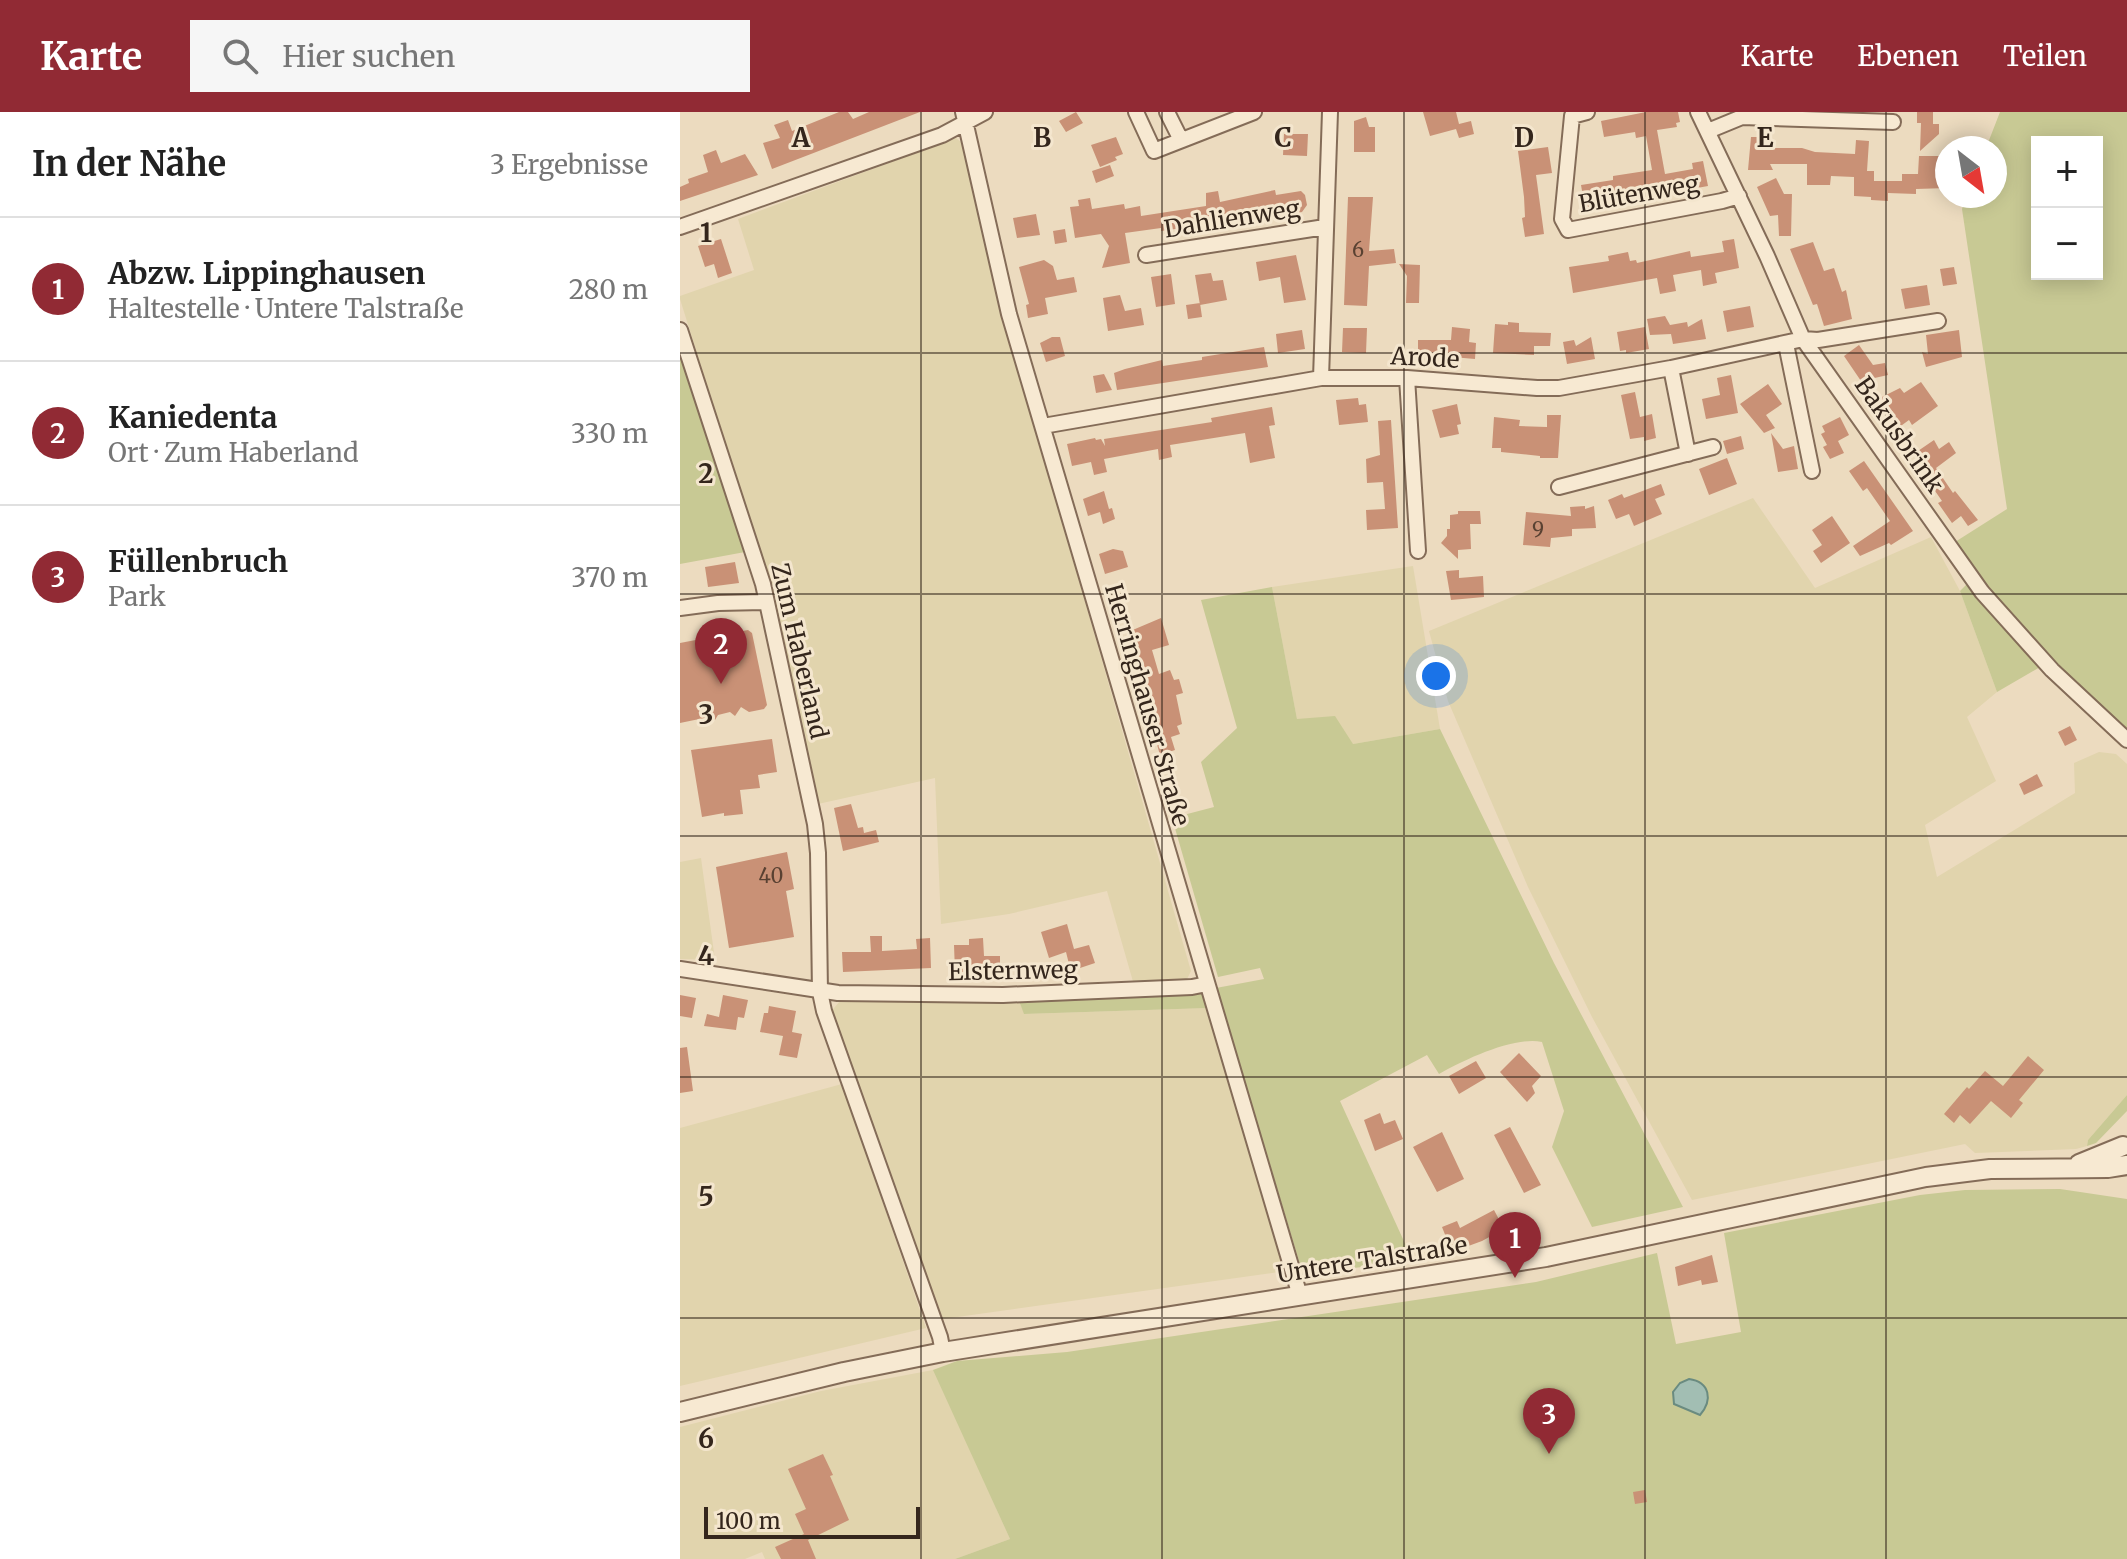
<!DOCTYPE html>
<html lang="de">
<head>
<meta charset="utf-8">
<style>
  :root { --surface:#fff; --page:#f6f6f6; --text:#222; --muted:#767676; --line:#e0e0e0; --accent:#912a34 }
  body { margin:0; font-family:Merriweather,serif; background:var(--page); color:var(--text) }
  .controls { position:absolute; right:24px; top:24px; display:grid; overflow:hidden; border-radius:0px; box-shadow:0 4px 20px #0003 }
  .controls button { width:72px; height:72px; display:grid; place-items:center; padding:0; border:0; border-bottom:2px solid var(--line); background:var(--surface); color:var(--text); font:40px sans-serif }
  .compass { position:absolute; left:1255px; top:24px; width:72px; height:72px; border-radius:50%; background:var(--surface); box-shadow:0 4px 20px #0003; rotate:149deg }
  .scale { position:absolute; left:24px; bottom:20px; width:216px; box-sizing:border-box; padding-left:8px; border:4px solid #34261c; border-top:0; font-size:22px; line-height:28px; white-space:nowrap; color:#34261c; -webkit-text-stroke:6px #f4e6ce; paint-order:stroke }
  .you { position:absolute; left:756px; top:564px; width:28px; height:28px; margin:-20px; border:6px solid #fff; border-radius:50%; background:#1a73e8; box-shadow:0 0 0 12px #1a73e833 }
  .badge { display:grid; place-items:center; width:52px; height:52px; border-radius:50%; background:var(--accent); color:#fff; font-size:26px; font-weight:700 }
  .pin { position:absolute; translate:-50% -66px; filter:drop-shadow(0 2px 4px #0008) }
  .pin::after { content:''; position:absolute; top:42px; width:28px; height:24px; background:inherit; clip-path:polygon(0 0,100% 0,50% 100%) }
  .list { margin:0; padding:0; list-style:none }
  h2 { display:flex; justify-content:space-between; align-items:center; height:104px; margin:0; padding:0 32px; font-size:34px }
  h2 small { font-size:26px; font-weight:400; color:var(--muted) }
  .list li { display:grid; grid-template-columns:52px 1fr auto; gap:24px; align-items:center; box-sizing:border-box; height:144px; padding:0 32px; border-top:2px solid var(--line) }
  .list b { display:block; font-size:30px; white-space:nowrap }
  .list p { margin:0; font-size:26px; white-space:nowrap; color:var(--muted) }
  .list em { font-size:26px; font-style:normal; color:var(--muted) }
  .icon { flex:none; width:44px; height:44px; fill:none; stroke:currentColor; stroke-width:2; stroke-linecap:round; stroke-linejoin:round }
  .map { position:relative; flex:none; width:1447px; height:1447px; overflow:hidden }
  header { display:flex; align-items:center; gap:48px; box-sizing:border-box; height:112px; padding:0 40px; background:var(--accent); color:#fff }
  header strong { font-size:38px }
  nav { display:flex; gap:44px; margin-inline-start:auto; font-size:28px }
  .search { width:560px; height:72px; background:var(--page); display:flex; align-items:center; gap:20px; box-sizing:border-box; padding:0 28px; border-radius:0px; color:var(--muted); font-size:30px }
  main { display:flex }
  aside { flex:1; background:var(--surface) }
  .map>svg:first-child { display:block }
  .farmland { fill:#e1d4ad }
  .green { fill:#c8c994; fill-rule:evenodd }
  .water { fill:#a2beb3; stroke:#6a8b80; stroke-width:2 }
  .building { fill:#c99176 }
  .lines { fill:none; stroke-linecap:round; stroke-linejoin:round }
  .minor-casing { stroke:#846c58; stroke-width:18 }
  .tertiary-casing { stroke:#846c58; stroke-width:22 }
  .minor { stroke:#f7e9d2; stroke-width:14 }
  .tertiary { stroke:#f7e9d2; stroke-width:18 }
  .grid { fill:none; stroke:#34261c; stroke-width:2; stroke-opacity:0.55 }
  .labels { text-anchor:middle; stroke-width:6; stroke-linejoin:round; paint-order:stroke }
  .number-label { font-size:20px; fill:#594132 }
  .street-label { font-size:24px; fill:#34261c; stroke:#f4e6ce }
  .grid-label { font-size:26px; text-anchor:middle; font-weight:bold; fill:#34261c; stroke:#f4e6ce; stroke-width:6; stroke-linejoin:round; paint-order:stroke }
</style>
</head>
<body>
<header>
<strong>Karte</strong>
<div class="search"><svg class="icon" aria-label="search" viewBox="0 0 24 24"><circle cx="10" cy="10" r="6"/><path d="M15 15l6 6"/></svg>Hier suchen</div>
<nav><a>Karte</a><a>Ebenen</a><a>Teilen</a></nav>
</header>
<main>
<aside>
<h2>In der Nähe<small>3 Ergebnisse</small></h2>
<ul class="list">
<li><span class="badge">1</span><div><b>Abzw. Lippinghausen</b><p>Haltestelle · Untere Talstraße</p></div><em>280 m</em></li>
<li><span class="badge">2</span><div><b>Kaniedenta</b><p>Ort · Zum Haberland</p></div><em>330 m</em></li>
<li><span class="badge">3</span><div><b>Füllenbruch</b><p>Park</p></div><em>370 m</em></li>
</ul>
</aside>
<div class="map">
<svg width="1447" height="1447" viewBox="0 0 1447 1447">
  <rect width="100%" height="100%" fill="#ecdbbf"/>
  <!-- farmland -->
  <path class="farmland" d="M276 26 286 34 315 176 511 859 505 871 454 873 427 779 329 802 261 812 255 666 138 692 93 484 0 187V184L74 158 58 107Z
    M1073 386 1135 476 1251 425 1280 479 1317 580 1287 605 1316 669 1245 713 1257 765 1395 681 1394 651 1419 640 1436 642 1447 652V983L1408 1028 1407 1034 1396 1037 1295 1041 1285 1032 1012 1088 912 905 848 775 768 589 749 519Z
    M733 454 760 617 673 632 617 607 592 475Z
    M21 746 35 848 0 847V750Z
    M338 886 345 902 528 896 607 1159 263 1207 149 902 160 889Z
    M162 972 246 1216 0 1274V1016Z
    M349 1248 316 1396 330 1427 275 1447H85L82 1440 65 1447H0V1315L141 1279 253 1258Z"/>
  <!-- green -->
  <path class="green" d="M1320 0H1447V619L1372 548 1317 580 1280 479 1297 462 1275 430 1327 397 1282 97 1287 84H1315V36H1306ZM1357 30H1417V162H1357Z
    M1 240 65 440 0 452V241Z
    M592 475 617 607 655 604 673 632 760 617 874 851 1003 1095 912 1115 872 1035 884 999 862 930C834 924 784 948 759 962L747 943 660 989 733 1149 623 1162 536 876 584 867 580 856 538 865 492 706 534 695 521 650 557 616 521 488Z
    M520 879 525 884 528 896 344 902 338 886Z
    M1447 983V999L1416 1031 1407 1034 1408 1028Z
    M1380 1077 1447 1087V1447H275L330 1427 253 1258 277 1249 387 1240 856 1170 977 1141 996 1232 1061 1220 1044 1121 1240 1083 1285 1078Z"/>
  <!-- water -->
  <path class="water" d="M1009 1267C1030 1270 1033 1288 1020 1303L994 1292 993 1280 1000 1271Z"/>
  <!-- building -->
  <path class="building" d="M159 0H168L173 7 189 0H240L92 57 83 31 100 26 94 13 108 8 112 19Z
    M396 0 403 11 386 20 379 9Z
    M743 0H776L779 12 791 9 794 22 779 26 776 17 750 24Z
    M966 0H998L1000 10 996 11 997 15 977 18 985 62 1013 57 1012 51 1023 49 1028 74 905 96 901 73 933 68V64L972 58 966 24 956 26 955 20 924 25 921 9Z
    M1237 0H1253V12H1259V22L1240 39 1241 11H1237Z
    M686 5 689 15H695V40H674V9Z
    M604 22H628L627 44 603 43Z
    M436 25 443 42 435 45 437 48 420 55 411 33Z
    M1071 25H1089V36H1122L1135 40 1175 42 1176 28 1189 29 1187 59H1194V69H1222V62H1238L1239 44H1259V63H1267V76L1236 77V82L1208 81V89L1191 88V85L1174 84V65L1151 64 1150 73H1127V52H1090L1093 58H1068Z
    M868 35 872 61 856 63 864 122 845 125 842 106 845 105 844 85 838 39Z
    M36 38 41 51 65 42 78 63 0 89V75L9 71 8 67 28 60 23 43Z
    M430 53 434 64 416 71 412 59Z
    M1096 66 1104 82H1112L1111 124H1099L1098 103 1090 104 1077 75Z
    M595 78 596 83 621 79 625 83 627 93 622 100 599 104 598 94 565 99 566 107 481 119V116L445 121 450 151 422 156 429 134 421 122 395 126 390 95 399 94 398 88 410 86 412 97 444 92 445 97 460 94 461 104 526 94V81L538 79 540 90Z
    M668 85H693L689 139 714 137 716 151 689 154 687 194 664 193Z
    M356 102 360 123 337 126 333 106Z
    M385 117 387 130 375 132 373 119Z
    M41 127 52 161 38 166 34 152 25 155 18 134Z
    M1054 127 1059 156 1035 161 1037 171 1023 174 1021 158 993 163 996 179 980 182 977 166 893 181 889 155 929 149 928 144 948 140 950 149 956 148 957 151 1010 139 1011 145 1044 140 1042 129Z
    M1133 130 1144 159 1154 156 1162 180 1166 178 1172 207 1144 214 1137 192 1133 193 1110 137Z
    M616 143 626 188 604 191 600 165 579 169 576 150Z
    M364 148 373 154 377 168 394 165 397 180 365 186 368 202 348 206 346 193 349 192 339 155Z
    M719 152 740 153 739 191H726L727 164Z
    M1274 155 1277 172 1263 174 1260 157Z
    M531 161 533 169 543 168 547 188 520 193 515 163Z
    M491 162 495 192 476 195 471 165Z
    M1247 173 1250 193 1225 197 1221 177Z
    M440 183 445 199 461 196 464 213 428 219 423 186Z
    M520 191 522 205 508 207 506 193Z
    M1070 194 1074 215 1047 220 1043 199Z
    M985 204 990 213 1007 210 1008 215 1022 207 1026 227 993 232 991 222 970 223 967 207Z
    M828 210 839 211V220L871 221 870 234H854V243L813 241 815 212 828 213Z
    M772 215 790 217 789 230 796 231 795 247 738 242V228H771Z
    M965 215 969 237 946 241V238L940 239 937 220Z
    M663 216H687L686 241 662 240Z
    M622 218 625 237 598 241 596 222Z
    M1279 218 1282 245 1246 255 1242 240 1248 242 1246 223Z
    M372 225H380L385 244 366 250 360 231Z
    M911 225 915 247 887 252 883 230 894 228 896 234Z
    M1179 233 1193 253 1205 251 1208 263 1181 269 1164 244Z
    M584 235 588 255 437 278 434 261 445 257 482 248 483 254 522 248V245Z
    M424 262 432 278 416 281 413 264Z
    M1051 263 1058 301 1026 307 1022 287 1040 283 1037 266Z
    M1241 270 1258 294 1232 313 1229 308 1218 316 1200 286 1220 276 1224 281Z
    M1088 272 1102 292 1086 303 1095 316 1084 321 1060 292Z
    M955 280 960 305 972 302 976 326 964 329V325L950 327 941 283Z
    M678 286 679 293 686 292 688 310 659 313 656 288Z
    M777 292 781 312 777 313 779 322 760 326 752 298Z
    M592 295 595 313 589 314 595 346 570 351 565 321 490 333 492 345 479 348 478 337 424 347 427 360 414 363 411 350 392 354 387 332 415 326 416 328 421 327 425 334 424 327 532 310 531 306Z
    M867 303H881L878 346H860V344L821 340V336H812L814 305 840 308 839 314 867 315Z
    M1160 305 1169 323 1158 329 1164 341 1150 347 1143 335 1147 333 1141 322 1145 320 1142 314Z
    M711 308 718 416 687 418 686 398 705 397 703 370 687 371 686 347 700 343 698 309Z
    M1091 321 1103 337 1114 334 1118 357 1098 360Z
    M1061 324 1064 337 1047 342 1043 329Z
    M1254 328 1259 337 1269 330 1276 341 1256 356 1273 381 1275 379 1298 408 1288 414 1281 404 1272 411 1258 391 1262 389 1244 363 1248 361 1235 341Z
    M1047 346 1057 372 1029 383 1019 357Z
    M1184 349 1233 419 1211 433 1209 431 1180 444 1173 434 1210 409 1187 376 1183 379 1169 359Z
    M981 372 985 383 975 387 982 402 954 414 949 402 936 407 928 388 942 382 944 386Z
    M424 379 429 397 432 396 435 407 423 412 420 400 408 404 403 387Z
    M905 394V397L914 394 916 416 892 417V424L871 426 870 435 843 433 846 400 891 404 890 395Z
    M778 399H800L801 412H790L791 437 778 438V447L761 431 767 424V417H770V403L778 402Z
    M1152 404 1170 431 1141 451 1133 439 1142 433 1132 418Z
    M433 437 443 439 448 455 425 462 419 442Z
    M55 450 59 471 28 475 25 455Z
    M779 458V466L803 464 804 485 771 488 766 459Z
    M481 506 489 533 472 538 479 562 490 558 494 568 499 567 503 581 496 583 502 612 497 614 500 622 491 625 495 638 480 643 468 601 472 599 448 520Z
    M68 518 72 521 87 593 84 597 69 600 61 595 55 604 50 600 38 603 35 608 29 605 0 611V531Z
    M1390 614 1397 628 1385 634 1378 620Z
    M92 627 97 660 78 663 80 676 60 678 63 702 44 704V701L22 705 11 638Z
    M1357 662 1363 674 1344 683 1339 672Z
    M171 692 178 716 183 715 184 721 196 718 199 730 163 739 154 696Z
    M107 740 114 777 106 779 114 825 49 836 36 755Z
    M387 812 394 837 409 833 415 851 400 856 398 849 389 852 386 840 369 846 361 820Z
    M190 824H202V839L237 837 236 827 250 826 251 856 163 860 162 840H191Z
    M303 826 304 844H320V863H304V860H275L274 833H289V827Z
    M0 883 16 886 12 906 0 904Z
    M43 883 68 888 64 906 58 905 56 918 24 914 27 902 39 905Z
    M89 894 116 899 112 920 122 922 117 946 99 943 103 924 80 920 84 901H88Z
    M7 935 13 979 0 981V936Z
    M839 941 861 964 852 974 855 981 847 990 820 960Z
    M1348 944 1364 958 1339 988 1343 991 1331 1006 1311 989 1290 1012 1280 1003 1274 1011 1264 1002 1287 975 1289 977 1305 959 1323 974Z
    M796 949 806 966 779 982 769 964Z
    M700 1001 704 1012 715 1008 723 1027 695 1039 684 1008Z
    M830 1015 861 1073 844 1081 814 1023Z
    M762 1020 784 1067 757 1080 733 1035Z
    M814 1098 824 1117 802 1129 772 1140 762 1115 777 1109 780 1116Z
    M1032 1143 1038 1170 1022 1173 1021 1168 998 1174 995 1155Z
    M143 1342 153 1363 150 1364 169 1408 128 1428 136 1447H101L95 1435 124 1422 115 1402 126 1397 108 1357Z
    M965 1378 967 1390 955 1392 953 1380Z"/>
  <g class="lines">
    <!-- minor casing -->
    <g class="minor-casing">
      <path id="minor" d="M283 0 329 202 620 1184
        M456 0 474 39 574 0
        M487 0 501 28
        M907 0 892 4 882 107 888 118 1042 89 1059 84
        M1018 0 1087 144 1123 227 1302 480 1372 558 1447 628
        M1028 19 1062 5 1213 10
        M0 115 262 23 305 0
        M466 143 645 115
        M0 218 83 472 135 712 138 741 140 880 144 899 260 1225 263 1240
        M1106 232 1132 359
        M991 256 1008 342
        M641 266 650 0
        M727 266 738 439
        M363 314 641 266H727L857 276H879L991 256 1123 227 1138 228 1258 209
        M879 375 1033 335
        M0 496 38 491 87 490
        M0 857 158 881 323 883 512 875 527 872"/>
    </g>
    <!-- tertiary casing -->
    <g class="tertiary-casing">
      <path id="tertiary" d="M1399 1052 1443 1034
        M0 1300 164 1260 263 1240 866 1145 1246 1065 1310 1057 1428 1056 1447 1053"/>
    </g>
    <!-- minor -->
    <use href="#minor" class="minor"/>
    <!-- tertiary -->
    <use href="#tertiary" class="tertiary"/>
  </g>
  <!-- grid -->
  <path class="grid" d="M241 0V1447M482 0V1447M724 0V1447M965 0V1447M1206 0V1447M0 241H1447M0 482H1447M0 724H1447M0 965H1447M0 1206H1447"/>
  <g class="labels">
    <!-- number labels -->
    <g class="number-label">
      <text x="678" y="145">6</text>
      <text x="858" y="425">9</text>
      <text x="91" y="771">40</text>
    </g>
    <!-- street labels -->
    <g class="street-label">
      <text transform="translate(959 82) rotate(-10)" y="8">Blütenweg</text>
      <text transform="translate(552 107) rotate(-9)" y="8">Dahlienweg</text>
      <text transform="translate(745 246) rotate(3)" y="8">Arode</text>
      <text transform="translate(1219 323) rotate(55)" y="8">Bakusbrink</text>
      <text transform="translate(119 539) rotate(77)" y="8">Zum Haberland</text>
      <text transform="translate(467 593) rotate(74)" y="8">Herringhauser Straße</text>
      <text transform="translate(333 859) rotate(-1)" y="8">Elsternweg</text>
      <text transform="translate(692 1148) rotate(-9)" y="8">Untere Talstraße</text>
    </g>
  </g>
  <g class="grid-label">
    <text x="121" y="35">A</text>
    <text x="362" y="35">B</text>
    <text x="603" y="35">C</text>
    <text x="844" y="35">D</text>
    <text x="1085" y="35">E</text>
    <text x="26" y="130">1</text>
    <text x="26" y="371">2</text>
    <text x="26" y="612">3</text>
    <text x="26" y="853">4</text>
    <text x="26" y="1094">5</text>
    <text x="26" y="1336">6</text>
  </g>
</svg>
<div class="controls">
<button>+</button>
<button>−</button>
</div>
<svg class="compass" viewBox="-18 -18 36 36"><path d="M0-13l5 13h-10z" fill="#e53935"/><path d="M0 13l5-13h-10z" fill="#767676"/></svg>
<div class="scale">100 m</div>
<div class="you"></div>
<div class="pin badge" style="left:835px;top:1166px">1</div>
<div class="pin badge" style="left:41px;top:572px">2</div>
<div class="pin badge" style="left:869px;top:1342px">3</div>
</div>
</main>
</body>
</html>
